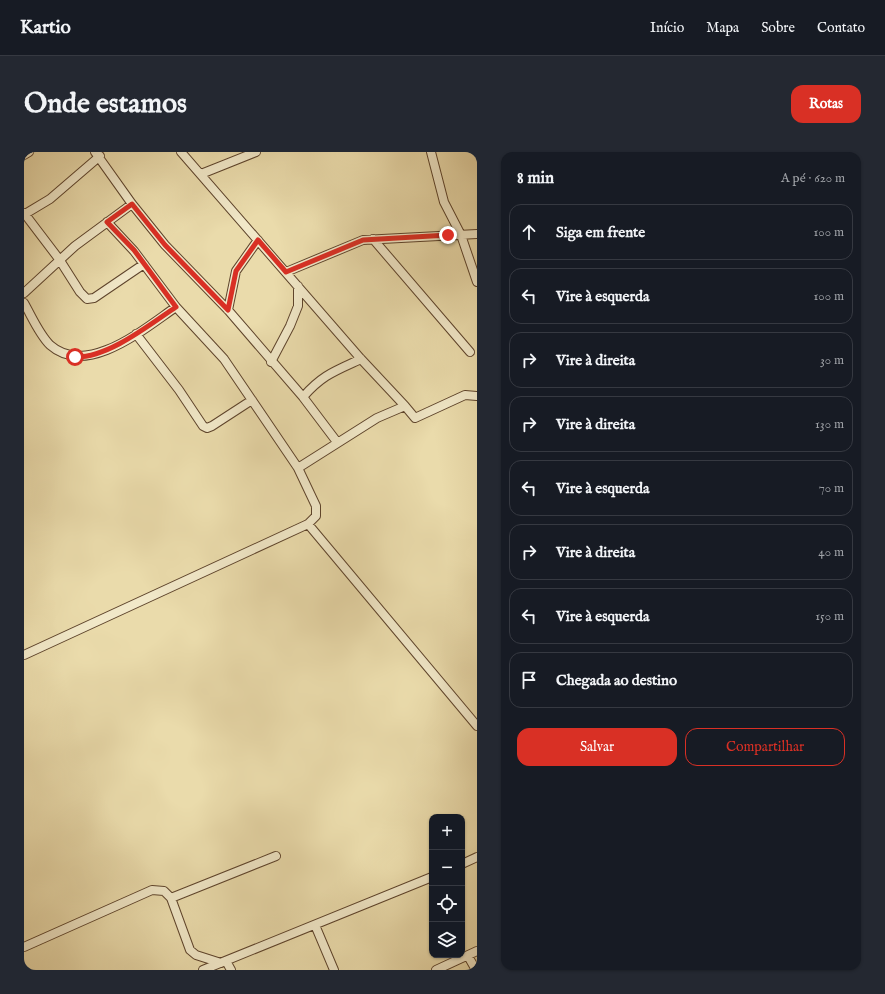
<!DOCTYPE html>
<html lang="pt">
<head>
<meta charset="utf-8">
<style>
  :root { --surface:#171b24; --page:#242831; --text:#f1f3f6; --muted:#9ea1a6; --line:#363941; --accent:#d93025 }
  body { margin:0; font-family:"IM FELL English",serif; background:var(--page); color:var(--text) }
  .controls { position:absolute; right:12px; bottom:12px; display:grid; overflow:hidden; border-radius:8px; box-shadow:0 1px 3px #0004 }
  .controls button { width:36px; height:36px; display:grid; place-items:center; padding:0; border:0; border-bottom:1px solid var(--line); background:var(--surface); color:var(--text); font:20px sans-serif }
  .stop { position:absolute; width:12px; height:12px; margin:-9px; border:3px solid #d93025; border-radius:50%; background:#fff }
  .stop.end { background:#d93025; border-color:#fff; box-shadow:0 1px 4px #0008 }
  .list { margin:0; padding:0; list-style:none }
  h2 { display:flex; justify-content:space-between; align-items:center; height:52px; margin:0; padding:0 16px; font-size:17px }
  h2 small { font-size:13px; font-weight:400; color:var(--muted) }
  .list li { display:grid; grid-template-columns:26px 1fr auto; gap:12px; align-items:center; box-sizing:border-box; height:56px; margin:0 8px 8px; padding:0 8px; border:1px solid var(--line); border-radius:12px }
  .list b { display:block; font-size:15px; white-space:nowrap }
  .list em { font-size:13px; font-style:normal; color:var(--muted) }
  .actions { display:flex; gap:8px; padding:12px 16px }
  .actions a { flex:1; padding:9px 0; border:1px solid var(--accent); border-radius:12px; text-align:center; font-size:14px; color:var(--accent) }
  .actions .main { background:var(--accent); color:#fff }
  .icon { flex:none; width:22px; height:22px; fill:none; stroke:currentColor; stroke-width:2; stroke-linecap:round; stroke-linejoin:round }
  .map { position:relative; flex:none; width:453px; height:818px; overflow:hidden; border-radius:12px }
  header { display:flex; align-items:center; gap:24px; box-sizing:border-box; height:56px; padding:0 20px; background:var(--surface); border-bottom:1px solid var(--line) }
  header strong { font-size:19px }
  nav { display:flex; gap:22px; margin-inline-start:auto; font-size:14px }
  .intro { display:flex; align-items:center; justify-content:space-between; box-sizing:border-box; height:96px; padding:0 24px }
  h1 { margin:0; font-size:28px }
  .button { padding:10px 18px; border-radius:12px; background:var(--accent); color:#fff; font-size:14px; font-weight:700 }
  main { display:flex; gap:24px; padding:0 24px }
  aside { flex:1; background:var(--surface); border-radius:12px; box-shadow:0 1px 3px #0004 }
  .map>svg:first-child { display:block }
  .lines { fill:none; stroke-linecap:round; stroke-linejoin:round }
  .street-casing { stroke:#5e442c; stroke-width:10 }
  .street { stroke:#f1e8c8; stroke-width:8 }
  .route { stroke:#d93025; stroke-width:5 }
</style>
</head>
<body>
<header>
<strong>Kartio</strong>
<nav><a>Início</a><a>Mapa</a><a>Sobre</a><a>Contato</a></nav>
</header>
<div class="intro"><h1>Onde estamos</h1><a class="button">Rotas</a></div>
<main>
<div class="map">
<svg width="453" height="818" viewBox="0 0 453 818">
  <rect width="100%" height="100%" fill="#eadbab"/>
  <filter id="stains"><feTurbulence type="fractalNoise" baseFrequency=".005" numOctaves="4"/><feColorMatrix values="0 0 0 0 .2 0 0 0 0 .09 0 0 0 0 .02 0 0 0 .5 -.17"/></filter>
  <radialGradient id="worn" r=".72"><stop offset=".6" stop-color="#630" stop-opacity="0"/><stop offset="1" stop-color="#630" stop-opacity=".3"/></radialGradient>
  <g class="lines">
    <!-- street casing -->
    <g class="street-casing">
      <path id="street" d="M71 0 108 52 141 93 204 158 279 245 313 290
        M157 0 337 207 381 254
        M407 0 420 50 437 83 453 130
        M0 3 5 0
        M177 22 232 0
        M0 61 35 107 56 140 63 147 70 146 120 112
        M1 62 26 47 76 4
        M83 70 110 99 152 155 200 207 274 316
        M349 87 446 200
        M262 120 339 88 453 82
        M0 141 51 94 108 52
        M0 151C8 165 15 182 26 193 63 226 121 176 152 155
        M204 158 212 119 234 88
        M112 182 155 238 179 274 183 276 188 274 228 248
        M247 210 266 174 274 154V134
        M279 245C298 223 311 219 337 207
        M284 372 453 574
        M0 503 284 372 292 364V354L274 316 353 266 381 254 391 266 441 243 453 244
        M438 712 453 705
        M147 746 166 798 172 803 197 811
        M291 773 310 818
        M0 795 128 738 140 739 147 746 252 704
        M444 804 452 818
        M202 809 207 818
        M179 818 408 725
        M412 818 453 799"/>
    </g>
    <!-- street -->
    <use href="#street" class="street"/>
  </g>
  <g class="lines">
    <!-- route -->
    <path class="route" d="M51 205C84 206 125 173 152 155L110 98 83 70 108 52 141 93 204 158 212 119 234 88 262 120 339 88 424 83"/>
  </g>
  <rect width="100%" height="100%" filter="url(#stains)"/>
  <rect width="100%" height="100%" fill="url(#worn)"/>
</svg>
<div class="controls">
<button>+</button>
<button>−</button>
<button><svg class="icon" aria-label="locate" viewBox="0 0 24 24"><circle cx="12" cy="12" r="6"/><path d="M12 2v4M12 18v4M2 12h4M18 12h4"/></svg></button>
<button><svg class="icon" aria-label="layers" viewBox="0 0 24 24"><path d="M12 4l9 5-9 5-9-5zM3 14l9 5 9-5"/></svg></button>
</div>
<div class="stop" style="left:51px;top:205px"></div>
<div class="stop end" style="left:424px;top:83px"></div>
</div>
<aside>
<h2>8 min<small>A pé · 620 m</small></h2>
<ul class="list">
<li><svg class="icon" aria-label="ahead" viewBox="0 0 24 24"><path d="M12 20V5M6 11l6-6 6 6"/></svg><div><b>Siga em frente</b></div><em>100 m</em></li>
<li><svg class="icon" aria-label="left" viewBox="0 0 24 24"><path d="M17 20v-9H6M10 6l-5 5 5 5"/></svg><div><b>Vire à esquerda</b></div><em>100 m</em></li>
<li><svg class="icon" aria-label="right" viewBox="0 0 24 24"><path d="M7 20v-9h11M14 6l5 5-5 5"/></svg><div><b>Vire à direita</b></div><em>30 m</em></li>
<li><svg class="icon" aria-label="right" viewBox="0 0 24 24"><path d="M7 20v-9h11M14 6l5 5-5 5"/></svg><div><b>Vire à direita</b></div><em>130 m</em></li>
<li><svg class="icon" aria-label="left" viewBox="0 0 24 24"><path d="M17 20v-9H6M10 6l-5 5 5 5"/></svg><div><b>Vire à esquerda</b></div><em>70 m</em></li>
<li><svg class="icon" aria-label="right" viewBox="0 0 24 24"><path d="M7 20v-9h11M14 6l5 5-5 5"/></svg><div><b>Vire à direita</b></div><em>40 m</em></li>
<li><svg class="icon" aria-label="left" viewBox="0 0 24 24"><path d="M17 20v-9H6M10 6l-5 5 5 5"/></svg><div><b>Vire à esquerda</b></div><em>150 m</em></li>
<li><svg class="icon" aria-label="arrive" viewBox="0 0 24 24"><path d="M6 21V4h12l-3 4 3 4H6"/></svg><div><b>Chegada ao destino</b></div></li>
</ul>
<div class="actions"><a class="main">Salvar</a><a>Compartilhar</a></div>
</aside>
</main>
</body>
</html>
